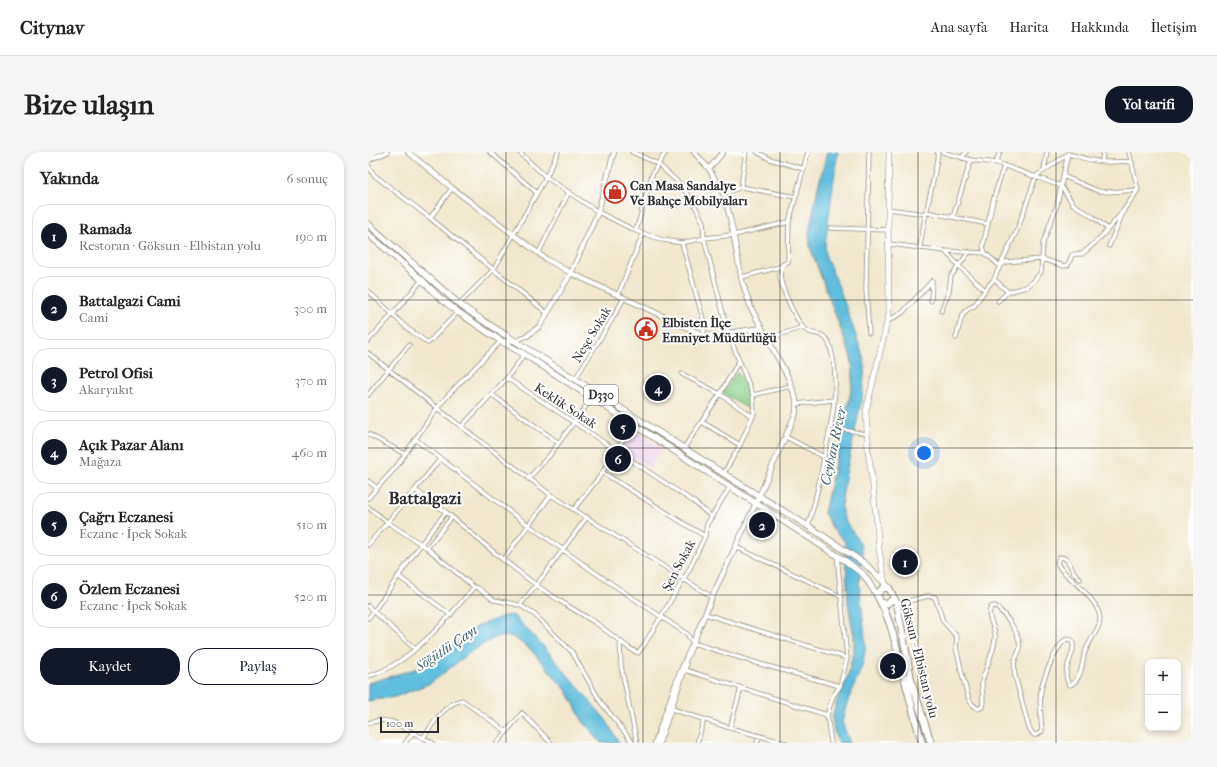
<!DOCTYPE html>
<html lang="tr">
<head>
<meta charset="utf-8">
<style>
  :root { --surface:#fff; --page:#f6f6f6; --text:#202124; --muted:#757577; --line:#e0e0e0; --accent:#111827 }
  body { margin:0; font-family:"IM FELL French Canon",serif; background:var(--page); color:var(--text) }
  .controls { position:absolute; right:12px; bottom:12px; display:grid; overflow:hidden; border-radius:8px; box-shadow:0 2px 6px #0003 }
  .controls button { width:36px; height:36px; display:grid; place-items:center; padding:0; border:0; border-bottom:1px solid var(--line); background:var(--surface); color:var(--text); font:20px sans-serif }
  .scale { position:absolute; left:12px; bottom:10px; width:59px; box-sizing:border-box; padding-left:4px; border:2px solid #2b2b2b; border-top:0; font-size:11px; line-height:14px; white-space:nowrap; color:#2b2b2b; -webkit-text-stroke:3px #fff; paint-order:stroke }
  .you { position:absolute; left:556px; top:301px; width:14px; height:14px; margin:-10px; border:3px solid #fff; border-radius:50%; background:#1a73e8; box-shadow:0 0 0 6px #1a73e833 }
  .badge { display:grid; place-items:center; width:26px; height:26px; border-radius:50%; background:var(--accent); color:#fff; font-size:13px; font-weight:700 }
  .pin { position:absolute; translate:-50% -50%; border:2px solid #fff; box-shadow:0 1px 4px #0006 }
  .list { margin:0; padding:0; list-style:none }
  h2 { display:flex; justify-content:space-between; align-items:center; height:52px; margin:0; padding:0 16px; font-size:17px }
  h2 small { font-size:13px; font-weight:400; color:var(--muted) }
  .list li { display:grid; grid-template-columns:26px 1fr auto; gap:12px; align-items:center; box-sizing:border-box; height:64px; margin:0 8px 8px; padding:0 8px; border:1px solid var(--line); border-radius:16px }
  .list b { display:block; font-size:15px; white-space:nowrap }
  .list p { margin:0; font-size:13px; white-space:nowrap; color:var(--muted) }
  .list em { font-size:13px; font-style:normal; color:var(--muted) }
  .actions { display:flex; gap:8px; padding:12px 16px }
  .actions a { flex:1; padding:9px 0; border:1px solid var(--accent); border-radius:16px; text-align:center; font-size:14px; color:var(--accent) }
  .actions .main { background:var(--accent); color:#fff }
  .map { position:relative; flex:none; width:825px; height:591px; overflow:hidden; border-radius:16px }
  header { display:flex; align-items:center; gap:24px; box-sizing:border-box; height:56px; padding:0 20px; background:var(--surface); border-bottom:1px solid var(--line) }
  header strong { font-size:19px }
  nav { display:flex; gap:22px; margin-inline-start:auto; font-size:14px }
  .intro { display:flex; align-items:center; justify-content:space-between; box-sizing:border-box; height:96px; padding:0 24px }
  h1 { margin:0; font-size:28px }
  .button { padding:10px 18px; border-radius:16px; background:var(--accent); color:#fff; font-size:14px; font-weight:700 }
  main { display:flex; gap:24px; padding:0 24px }
  aside { flex:1; background:var(--surface); border-radius:16px; box-shadow:0 2px 6px #0003 }
  .map>svg:first-child { display:block }
  .built { fill:#ecd1ea }
  .green { fill:#88cf8a; stroke:#5a7d5a }
  .water { fill:#5ebddd; stroke:#447484 }
  .lines { fill:none; stroke-linecap:round; stroke-linejoin:round }
  .pedestrian-casing { stroke:#8e897c; stroke-width:4 }
  .minor-casing { stroke:#8e897c; stroke-width:5 }
  .tertiary-casing { stroke:#8e897c; stroke-width:6 }
  .secondary-casing { stroke:#8e897c; stroke-width:6 }
  .primary-casing { stroke:#8e897c; stroke-width:7 }
  .trunk-casing { stroke:#8e897c; stroke-width:8 }
  .pedestrian { stroke:#fff; stroke-width:2.5 }
  .minor { stroke:#fff; stroke-width:3.5 }
  .tertiary { stroke:#fff; stroke-width:4.5 }
  .secondary { stroke:#fff; stroke-width:5 }
  .primary { stroke:#fff; stroke-width:5.5 }
  .trunk { stroke:#fff; stroke-width:6 }
  .grid { fill:none; stroke:#2b2b2b; stroke-width:1; stroke-opacity:0.55 }
  .labels { text-anchor:middle; stroke-width:4; stroke-linejoin:round; paint-order:stroke }
  .shield { fill:#fff; stroke:#6b6b6b; stroke-width:1 }
  .shield-label { font-size:12px; font-weight:bold; fill:#2b2b2b }
  .poi-label { font-size:13px; font-weight:bold; fill:#2b2b2b; stroke:#fff; text-anchor:start }
  .street-label { font-size:13px; fill:#2b2b2b; stroke:#fff }
  .water-label { font-size:14px; font-style:italic; fill:#3d5e69; stroke:#fff }
  .district-label { font-size:17px; font-weight:bold; fill:#2b2b2b; stroke:#fff }
</style>
</head>
<body>
<header>
<strong>Citynav</strong>
<nav><a>Ana sayfa</a><a>Harita</a><a>Hakkında</a><a>İletişim</a></nav>
</header>
<div class="intro"><h1>Bize ulaşın</h1><a class="button">Yol tarifi</a></div>
<main>
<aside>
<h2>Yakında<small>6 sonuç</small></h2>
<ul class="list">
<li><span class="badge">1</span><div><b>Ramada</b><p>Restoran · Göksun - Elbistan yolu</p></div><em>190 m</em></li>
<li><span class="badge">2</span><div><b>Battalgazi Cami</b><p>Cami</p></div><em>300 m</em></li>
<li><span class="badge">3</span><div><b>Petrol Ofisi</b><p>Akaryakıt</p></div><em>370 m</em></li>
<li><span class="badge">4</span><div><b>Açık Pazar Alanı</b><p>Mağaza</p></div><em>460 m</em></li>
<li><span class="badge">5</span><div><b>Çağrı Eczanesi</b><p>Eczane · İpek Sokak</p></div><em>510 m</em></li>
<li><span class="badge">6</span><div><b>Özlem Eczanesi</b><p>Eczane · İpek Sokak</p></div><em>520 m</em></li>
</ul>
<div class="actions"><a class="main">Kaydet</a><a>Paylaş</a></div>
</aside>
<div class="map">
<svg width="825" height="591" viewBox="0 0 825 591">
  <rect width="100%" height="100%" fill="#fff"/>
  <filter id="ink" filterUnits="userSpaceOnUse"><feTurbulence type="fractalNoise" baseFrequency=".025" numOctaves="2"/><feDisplacementMap in="SourceGraphic" scale="8" xChannelSelector="R" yChannelSelector="G"/><feConvolveMatrix kernelMatrix="1 2 1 2 8 2 1 2 1" color-interpolation-filters="sRGB"/></filter>
  <filter id="wash" filterUnits="userSpaceOnUse"><feTurbulence type="fractalNoise" baseFrequency=".012" numOctaves="4" result="noise"/><feDisplacementMap in="SourceGraphic" scale="16" xChannelSelector="R" yChannelSelector="G"/><feGaussianBlur stdDeviation="0.9" result="paint"/><feColorMatrix in="noise" values="0 0 0 0 0 0 0 0 0 0 0 0 0 0 0 0 0 1.4 0 .05"/><feComposite in="paint" operator="in"/></filter>
  <g filter="url(#wash)">
    <rect width="100%" height="100%" fill="#f1e7ce"/>
    <!-- built -->
    <path class="built" d="M265 278 294 296 282 316 253 298Z"/>
    <!-- green -->
    <path class="green" d="M369 220 370 221C375 228 384 249 380 257L355 241Z"/>
    <!-- water -->
    <path class="water" d="M459 0H470L468 11 457 93 458 105 472 138 495 204 497 214 494 246 477 326 473 355 476 367 492 391 495 402 491 431 498 495 494 514 478 554 474 570 482 591H471L467 584 464 566 468 551 480 523 486 497V485L480 452 477 390 466 379 456 361 483 239 485 221 483 205 442 95 441 80 450 35Z
      M145 463 176 495 238 568 251 591H233L214 568 199 539 162 497 145 485 130 484 105 498 63 531 27 545 0 549V531L57 514 110 474 136 464Z"/>
  </g>
  <g filter="url(#ink)">
    <g class="lines">
      <!-- pedestrian casing -->
      <g class="pedestrian-casing">
        <path id="pedestrian" d="M462 275 499 282"/>
      </g>
      <!-- minor casing -->
      <g class="minor-casing">
        <path id="minor" d="M122 0 169 41
          M151 0 178 25 230 60 268 79 295 88 314 91 336 86 366 83 421 70 440 0
          M264 0 290 12 313 33 326 52 335 70 336 86 360 181 385 243 386 261 372 293 356 321
          M389 0 402 7 436 17
          M574 0 603 8 629 11 693 34 705 52 725 65 740 77
          M594 6 598 0
          M734 9 735 0
          M628 10 632 0
          M0 13 6 23 62 66 179 161
          M636 13 625 49 615 94 617 101 632 114 650 76 668 24 700 2C712 5 726 10 738 10 747 10 755 9 764 10
          M676 18 679 0
          M695 24 730 39 739 40 770 38
          M373 35 378 0
          M355 42 373 35 428 45
          M520 57 557 62
          M558 60 620 72
          M585 65 603 8
          M62 66 84 36
          M421 70 420 110 415 112C414 116 412 120 412 124 413 136 429 171 438 178 442 181 446 181 450 182 460 184 462 193 464 202 472 234 463 273 456 305 452 328 447 351 440 374
          M462 76 520 78
          M268 79 284 23 290 12 298 0
          M314 91 337 174 335 183
          M521 92 577 99 617 101
          M741 94 756 58
          M552 95C556 63 566 32 570 0
          M577 99 591 114 617 138
          M171 100 201 40
          M374 125 415 114
          M626 127 640 140
          M0 139 40 177 60 191 90 160
          M250 143 275 82
          M563 149 564 129
          M630 149 640 140 658 135 665 130 673 120 675 91 689 53 700 1
          M91 152 126 117 178 25 190 0
          M573 159 581 139 583 124 601 100
          M520 169 534 161 564 129
          M501 181 498 137 501 0
          M588 186C592 173 592 158 606 154L617 138 626 127 632 114 638 110 674 107 696 114 700 113 704 103 707 102H714C737 84 754 61 770 38L761 0
          M399 187 435 175
          M0 189 24 163 54 128
          M0 201 69 256 183 343 344 445
          M314 222 352 242 385 265
          M139 226 326 350 344 365
          M207 227 245 166 256 146
          M123 242 191 291
          M0 243 41 193
          M385 243 423 234
          M428 252 466 248
          M334 270 372 293
          M94 274 139 226 153 207 156 202
          M0 282 37 302
          M418 285 456 305
          M47 287 145 362 229 422 319 482 325 491 392 512 472 534
          M316 296 352 242 371 209
          M235 321C269 341 302 364 337 384
          M160 327 181 304 224 246
          M0 329 9 336
          M47 338 78 360 128 402 168 433 192 449 228 471 261 496 270 501 276 493 321 418 337 384 339 372 362 335
          M0 346 28 315 69 256 84 239 133 189H148L159 184
          M0 355 19 370 59 396 106 435 110 436 126 448 152 453 167 463 204 500 232 549 265 591
          M206 357 232 324 265 272
          M0 393 47 338 72 307
          M368 395 472 444
          M59 396 84 365
          M135 408 183 343
          M30 424 83 463
          M529 452 560 444 567 445 575 469 589 485 588 495 595 526 601 548 604 552 610 557 614 555C617 547 613 539 614 530 617 516 629 494 627 482 626 473 618 464 623 455L627 454C638 463 655 484 651 499 650 502 648 505 647 508 646 513 646 518 647 524L661 576 666 583H669L674 579C673 566 671 551 673 538 675 527 687 497 696 489 698 487 701 487 704 488 710 502 690 520 702 533 713 529 714 513 716 503 719 492 727 483 731 473 738 452 704 430 692 416 689 412 688 409 692 405 701 406 701 412 705 419 707 422 709 424 712 427
          M152 453 176 423 219 365
          M0 454 47 497
          M337 462 479 506
          M0 466 6 459 53 392 78 360
          M252 489 253 514 269 591
          M317 518 459 563
          M0 524C39 515 81 465 106 435
          M304 557 362 576 418 591
          M0 571 13 568 25 570 65 591
          M362 576 373 536
          M55 586C65 572 76 552 94 548L139 580
          M37 591 45 581
          M129 591 154 561 183 591
          M329 591 336 567
          M389 591 391 584
          M463 591 459 563 465 544 472 534 479 506 469 403"/>
      </g>
      <!-- tertiary casing -->
      <g class="tertiary-casing">
        <path id="tertiary" d="M40 0 84 36 178 107 203 121 335 183 351 184 360 181 394 176
          M0 8 19 0
          M341 17 355 0
          M159 184 172 174 203 121 230 60 246 0
          M287 591 311 523 325 491 344 445 388 351 428 261V247L420 225 383 156 374 129 363 70 357 45 341 17 326 0
          M291 591 318 513"/>
      </g>
      <!-- secondary casing -->
      <g class="secondary-casing">
        <path id="secondary" d="M517 432 511 397 505 334 500 298 498 259 521 162 520 57 521 0"/>
      </g>
      <!-- primary casing -->
      <g class="primary-casing">
        <path id="primary" d="M0 72 91 152 114 168 391 344 440 374 496 411 513 427 521 436
          M0 82 54 128 72 146 90 160 133 189 156 202 479 410 495 422 509 443"/>
      </g>
      <!-- trunk casing -->
      <g class="trunk-casing">
        <path id="trunk" d="M514 451 519 452 526 446
          M554 591C547 566 540 541 534 516 527 490 523 468 509 443L511 440 515 436H521L529 452 544 532 563 591"/>
      </g>
      <!-- pedestrian -->
      <use href="#pedestrian" class="pedestrian"/>
      <!-- minor -->
      <use href="#minor" class="minor"/>
      <!-- tertiary -->
      <use href="#tertiary" class="tertiary"/>
      <!-- secondary -->
      <use href="#secondary" class="secondary"/>
      <!-- primary -->
      <use href="#primary" class="primary"/>
      <!-- trunk -->
      <use href="#trunk" class="trunk"/>
    </g>
  </g>
  <!-- grid -->
  <path class="grid" d="M138 0V591M275 0V591M412 0V591M550 0V591M688 0V591M0 148H825M0 296H825M0 443H825"/>
  <!-- icons -->
  <defs>
    <g id="shop-ring" transform="scale(1.15)"><circle r="9.5" fill="#fff" stroke="#c8321e" stroke-width="1.5"/><path d="M-5-2.5h2.3a2.7 3.5 0 0 1 5.4 0H5L5.5 6h-11ZM-1.5-2.5h3a1.5 2.3 0 0 0-3 0Z" fill="#c8321e"/></g>
    <g id="civic-ring" transform="scale(1.15)"><circle r="9.5" fill="#fff" stroke="#c8321e" stroke-width="1.5"/><path d="M-.6-6.5H3V-4.5H.6V-3L4-1V1h2V6H-6V1h2V-1L-.6-3ZM-1.2 2.5V6h2.4V2.5Z" fill="#c8321e"/></g>
  </defs>
  <g fill-rule="evenodd">
    <use href="#shop-ring" x="247" y="40"/>
    <use href="#civic-ring" x="278" y="177"/>
  </g>
  <g class="labels">
    <!-- shield labels -->
    <rect class="shield" x="216" y="233" width="34" height="20" rx="3"/>
    <g class="shield-label">
      <text x="233" y="247">D330</text>
    </g>
    <!-- poi labels -->
    <g class="poi-label">
      <text x="262" y="38">Can Masa Sandalye<tspan x="262" dy="15">Ve Bahçe Mobilyaları</tspan></text>
      <text x="294" y="175">Elbisten İlçe<tspan x="294" dy="15">Emniyet Müdürlüğü</tspan></text>
    </g>
    <!-- street labels -->
    <g class="street-label">
      <text transform="translate(223 182) rotate(-59)" y="5">Neşe Sokak</text>
      <text transform="translate(198 253) rotate(33)" y="5">Keklik Sokak</text>
      <text transform="translate(310 413) rotate(-62)" y="5">Şen Sokak</text>
      <text transform="translate(552 506) rotate(76)" y="5">Göksun - Elbistan yolu</text>
    </g>
    <!-- water labels -->
    <g class="water-label">
      <text transform="translate(465 294) rotate(-78)" y="5">Ceyhan River</text>
      <text transform="translate(78 496) rotate(-34)" y="5">Söğütlü Çayı</text>
    </g>
    <!-- district labels -->
    <g class="district-label">
      <text x="57" y="352">Battalgazi</text>
    </g>
  </g>
</svg>
<div class="controls">
<button>+</button>
<button>−</button>
</div>
<div class="scale">100 m</div>
<div class="you"></div>
<div class="pin badge" style="left:537px;top:410px">1</div>
<div class="pin badge" style="left:394px;top:373px">2</div>
<div class="pin badge" style="left:525px;top:514px">3</div>
<div class="pin badge" style="left:290px;top:236px">4</div>
<div class="pin badge" style="left:255px;top:275px">5</div>
<div class="pin badge" style="left:250px;top:307px">6</div>
</div>
</main>
</body>
</html>
